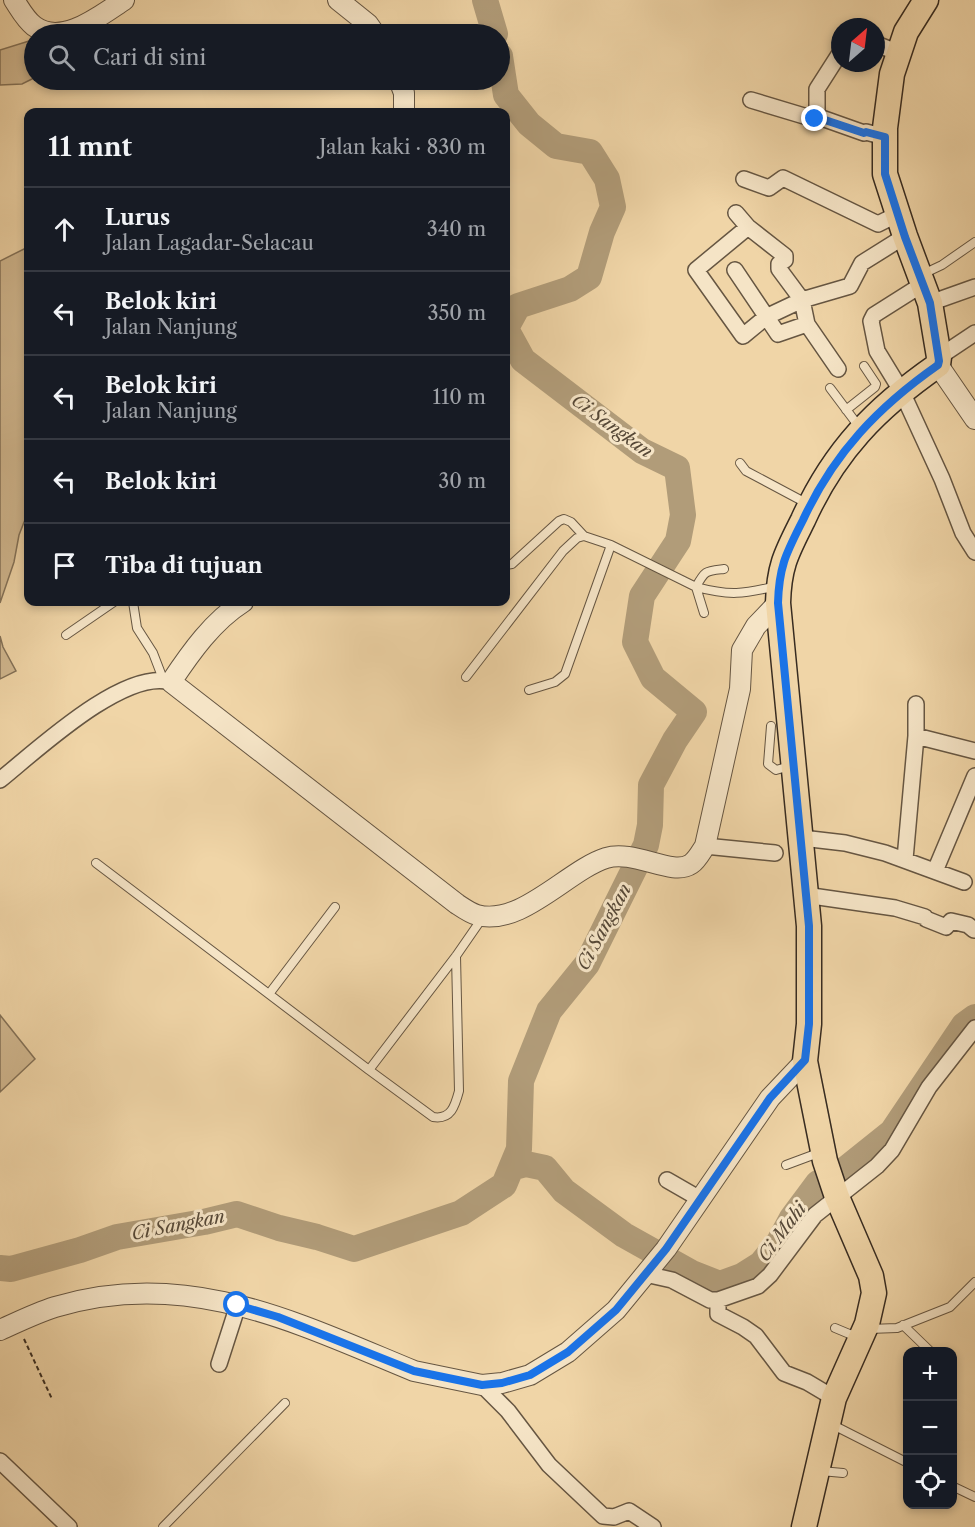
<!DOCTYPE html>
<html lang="id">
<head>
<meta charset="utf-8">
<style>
  :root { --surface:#171b24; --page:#20242c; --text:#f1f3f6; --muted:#9ea1a6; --line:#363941 }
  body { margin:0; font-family:"Libre Caslon Text",serif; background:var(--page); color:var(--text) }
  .controls { position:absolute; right:18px; bottom:18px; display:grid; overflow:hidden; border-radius:12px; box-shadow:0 3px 9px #0003 }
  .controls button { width:54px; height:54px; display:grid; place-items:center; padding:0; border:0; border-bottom:2px solid var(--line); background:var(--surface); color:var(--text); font:30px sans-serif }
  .compass { position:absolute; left:831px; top:18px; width:54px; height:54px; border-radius:50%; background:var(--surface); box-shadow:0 3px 9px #0003; rotate:28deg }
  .stop { position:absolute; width:18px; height:18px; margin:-14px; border:4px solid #1a73e8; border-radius:50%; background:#fff }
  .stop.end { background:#1a73e8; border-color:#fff; box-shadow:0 2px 6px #0008 }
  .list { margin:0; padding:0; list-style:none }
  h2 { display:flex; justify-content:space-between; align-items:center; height:78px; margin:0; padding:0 24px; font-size:26px }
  h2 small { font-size:20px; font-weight:400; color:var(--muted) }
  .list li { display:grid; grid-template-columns:39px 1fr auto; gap:18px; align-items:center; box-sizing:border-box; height:84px; padding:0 24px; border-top:2px solid var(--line) }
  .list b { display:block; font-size:22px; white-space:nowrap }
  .list p { margin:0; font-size:20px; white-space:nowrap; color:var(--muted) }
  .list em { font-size:20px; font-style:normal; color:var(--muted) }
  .icon { flex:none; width:33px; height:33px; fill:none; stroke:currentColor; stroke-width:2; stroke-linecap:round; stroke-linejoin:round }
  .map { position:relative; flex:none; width:975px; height:1527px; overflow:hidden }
  .search { position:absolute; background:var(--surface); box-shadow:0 3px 9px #0003; left:24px; top:24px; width:486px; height:66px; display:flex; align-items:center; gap:15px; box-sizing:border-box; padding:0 21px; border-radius:33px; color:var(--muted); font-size:22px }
  .panel { position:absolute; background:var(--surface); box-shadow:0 3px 9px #0003; left:24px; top:108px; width:486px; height:498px; border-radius:12px }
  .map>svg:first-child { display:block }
  .green { fill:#d1b890; stroke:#847258; stroke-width:1.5 }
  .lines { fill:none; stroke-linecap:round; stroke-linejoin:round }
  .river { stroke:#b19c79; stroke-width:26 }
  .service-casing { stroke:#665642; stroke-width:10 }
  .minor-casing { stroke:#665642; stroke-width:18 }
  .tertiary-casing { stroke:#665642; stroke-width:22 }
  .primary-casing { stroke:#382c21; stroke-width:27 }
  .path { stroke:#382c21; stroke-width:2; stroke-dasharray:4.5 3; stroke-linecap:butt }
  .service { stroke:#f5e4c6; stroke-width:8 }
  .minor { stroke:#f5e4c6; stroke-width:15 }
  .tertiary { stroke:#f5e4c6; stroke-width:20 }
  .primary { stroke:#f0d5a7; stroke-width:24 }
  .route { stroke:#1a73e8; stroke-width:8 }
  .labels { text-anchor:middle; stroke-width:6; stroke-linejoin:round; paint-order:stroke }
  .water-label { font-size:18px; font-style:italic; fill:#564837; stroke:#f5e4c6 }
</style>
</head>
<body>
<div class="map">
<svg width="975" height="1527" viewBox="0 0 975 1527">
  <rect width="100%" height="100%" fill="#f0d5a7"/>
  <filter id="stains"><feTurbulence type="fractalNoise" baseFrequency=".00333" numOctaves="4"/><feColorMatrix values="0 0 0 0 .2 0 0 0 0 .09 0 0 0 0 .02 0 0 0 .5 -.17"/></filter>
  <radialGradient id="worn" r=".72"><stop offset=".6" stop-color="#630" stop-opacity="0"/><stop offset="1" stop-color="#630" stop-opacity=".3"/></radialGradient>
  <!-- green -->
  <path class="green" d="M29 41H34V78L22 84 0 85V50Z
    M28 247V512L19 535 14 562 0 603V261Z
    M0 636 3 647 16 671 0 679Z
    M0 1015 35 1059 0 1092Z"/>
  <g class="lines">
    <!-- river -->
    <path class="river" d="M485 0 495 34
      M500 56 506 95 529 124 556 146 590 152 607 179 613 207 602 232 589 277 570 289 518 306 506 328
      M511 1168 526 1164 545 1168 564 1191 624 1235 692 1273 720 1284 742 1276 761 1264 779 1242 792 1218 818 1183 847 1168 892 1132 964 1025 975 1017
      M0 1268 11 1269 80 1250 117 1237 204 1222 237 1214 279 1228 317 1237 354 1249 461 1213 504 1185 519 1149 521 1081 549 1011 587 964 646 845 650 825 651 785 675 740 694 712 653 678 635 642 642 596 678 541 683 515 677 468 642 451 523 360 506 329"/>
    <!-- service casing -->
    <g class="service-casing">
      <path id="service" d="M923 274 942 265 975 242
        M830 388 860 428
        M846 410 875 387 876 384 864 366
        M740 463 746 471 808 504
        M506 565 512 564 559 521 564 519 571 522 584 536
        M133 602 137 628 153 653 163 679
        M704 613 696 587C705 570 706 571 724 569
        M66 635 114 602
        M466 677 563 551 577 538 584 536 611 545 696 587C730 596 743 594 777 586
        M529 690 555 682 565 674 611 545
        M771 726 768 764 776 770 790 766
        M96 863 369 1070 456 956 483 917
        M269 994 335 907
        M369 1070 433 1117C451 1120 455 1106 459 1091L456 956
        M786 1165 821 1152
        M903 1325 931 1352
        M835 1328 859 1338
        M869 1329 897 1328 950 1307 975 1282
        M831 1424 908 1463
        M821 1471 843 1473
        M952 1486 975 1497
        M163 1527 285 1403"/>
    </g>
    <!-- minor casing -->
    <g class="minor-casing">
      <path id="minor" d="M876 44 899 53
        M751 100 814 119 817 115V89L840 53
        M816 116 864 133 866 132 885 137
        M744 179 769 188 783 178 878 224 898 214
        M736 213 748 227 785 256V260L779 264V269L802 300 807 324 838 369
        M748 227 696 270 743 336 766 317 802 300 850 286 862 263 905 236
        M735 270 778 334 807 324
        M923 284 874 315 871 321 877 351 902 392 942 479 963 533 975 552
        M930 303 975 287
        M939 357 975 333
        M916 736 975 751
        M0 780C36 751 124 668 171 682
        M802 838 845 843 885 853 964 882
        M705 846 775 853
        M905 859 916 736V704
        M935 871 975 776
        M805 895 895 908 925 917 926 919 946 927 951 921 968 925 974 930
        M667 1180 700 1199
        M645 1274 672 1280 710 1300H718L758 1286 770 1275 815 1215 877 1166 892 1150 929 1087 975 1028
        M718 1300V1314L743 1327 756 1336 784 1373 807 1382 834 1398
        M219 1364 238 1305
        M482 1385 508 1411 549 1465 603 1516 614 1517 629 1511 653 1527
        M0 1461 69 1527"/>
    </g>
    <!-- tertiary casing -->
    <g class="tertiary-casing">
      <path id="tertiary" d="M14 0C20 9 25 19 34 26 62 47 101 15 124 0
        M338 0 368 24 375 34
        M399 80 404 93V112
        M938 365 975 419
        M243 602C213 621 191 652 171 682L457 904C463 908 470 913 477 915 521 927 568 870 606 858 634 849 672 877 691 864 697 860 701 852 705 846L740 689 742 650 756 626 778 603
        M0 1330C18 1322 36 1313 55 1307 186 1267 295 1322 414 1371L482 1385 502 1383 530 1375 568 1352 616 1310 666 1249 770 1098 805 1061"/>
    </g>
    <!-- primary casing -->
    <g class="primary-casing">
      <path id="primary" d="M804 1527 834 1398 867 1324 874 1293 871 1276 837 1197 825 1161 805 1061 809 1024V926L778 603C779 565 787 552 803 520 834 451 876 408 938 365L939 357 930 303 905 236 885 174V128L892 74 906 32 926 0"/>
    </g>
    <!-- path -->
    <path class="path" d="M24 1339 52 1399"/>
    <!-- service -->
    <use href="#service" class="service"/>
    <!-- minor -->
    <use href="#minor" class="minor"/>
    <!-- tertiary -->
    <use href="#tertiary" class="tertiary"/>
    <!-- primary -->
    <use href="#primary" class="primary"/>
  </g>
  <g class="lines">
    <!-- route -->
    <path class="route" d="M237 1305 278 1317 414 1371 482 1385 502 1383 530 1375 568 1352 616 1310 666 1249 770 1098 805 1060 809 1024V926L778 603C779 565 787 552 803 520 834 453 878 407 938 365L939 361 930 303 905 237 885 174V137L866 132 864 133 816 117 815 119"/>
  </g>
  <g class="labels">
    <!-- water labels -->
    <g class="water-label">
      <text transform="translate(612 426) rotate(36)" y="6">Ci Sangkan</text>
      <text transform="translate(604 927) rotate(-62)" y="6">Ci Sangkan</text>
      <text transform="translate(178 1225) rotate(-11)" y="6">Ci Sangkan</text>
      <text transform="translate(782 1232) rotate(-53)" y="6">Ci Mahi</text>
    </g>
  </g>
  <rect width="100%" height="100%" filter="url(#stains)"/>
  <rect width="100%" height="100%" fill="url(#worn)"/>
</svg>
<div class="controls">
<button>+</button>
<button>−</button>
<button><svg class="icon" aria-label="locate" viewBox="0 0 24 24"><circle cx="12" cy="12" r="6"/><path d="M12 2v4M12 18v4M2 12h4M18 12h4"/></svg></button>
</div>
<svg class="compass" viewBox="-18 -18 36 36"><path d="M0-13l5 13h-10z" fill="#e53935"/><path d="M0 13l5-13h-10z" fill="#9ea1a6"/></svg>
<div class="stop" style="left:237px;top:1305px"></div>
<div class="stop end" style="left:815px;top:119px"></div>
<div class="search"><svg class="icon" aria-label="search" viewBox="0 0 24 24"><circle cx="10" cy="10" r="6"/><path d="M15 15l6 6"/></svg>Cari di sini</div>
<section class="panel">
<h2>11 mnt<small>Jalan kaki · 830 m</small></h2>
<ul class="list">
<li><svg class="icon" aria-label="ahead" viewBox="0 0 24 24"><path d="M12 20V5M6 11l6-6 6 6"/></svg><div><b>Lurus</b><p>Jalan Lagadar-Selacau</p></div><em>340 m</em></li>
<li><svg class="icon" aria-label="left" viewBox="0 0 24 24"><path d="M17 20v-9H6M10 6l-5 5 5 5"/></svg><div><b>Belok kiri</b><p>Jalan Nanjung</p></div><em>350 m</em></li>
<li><svg class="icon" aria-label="left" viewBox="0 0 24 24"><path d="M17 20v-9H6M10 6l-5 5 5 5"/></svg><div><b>Belok kiri</b><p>Jalan Nanjung</p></div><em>110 m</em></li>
<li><svg class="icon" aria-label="left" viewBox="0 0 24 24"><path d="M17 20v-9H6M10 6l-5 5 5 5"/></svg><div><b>Belok kiri</b></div><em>30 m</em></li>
<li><svg class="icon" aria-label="arrive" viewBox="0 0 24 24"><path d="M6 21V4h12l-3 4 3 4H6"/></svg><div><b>Tiba di tujuan</b></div></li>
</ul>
</section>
</div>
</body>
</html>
